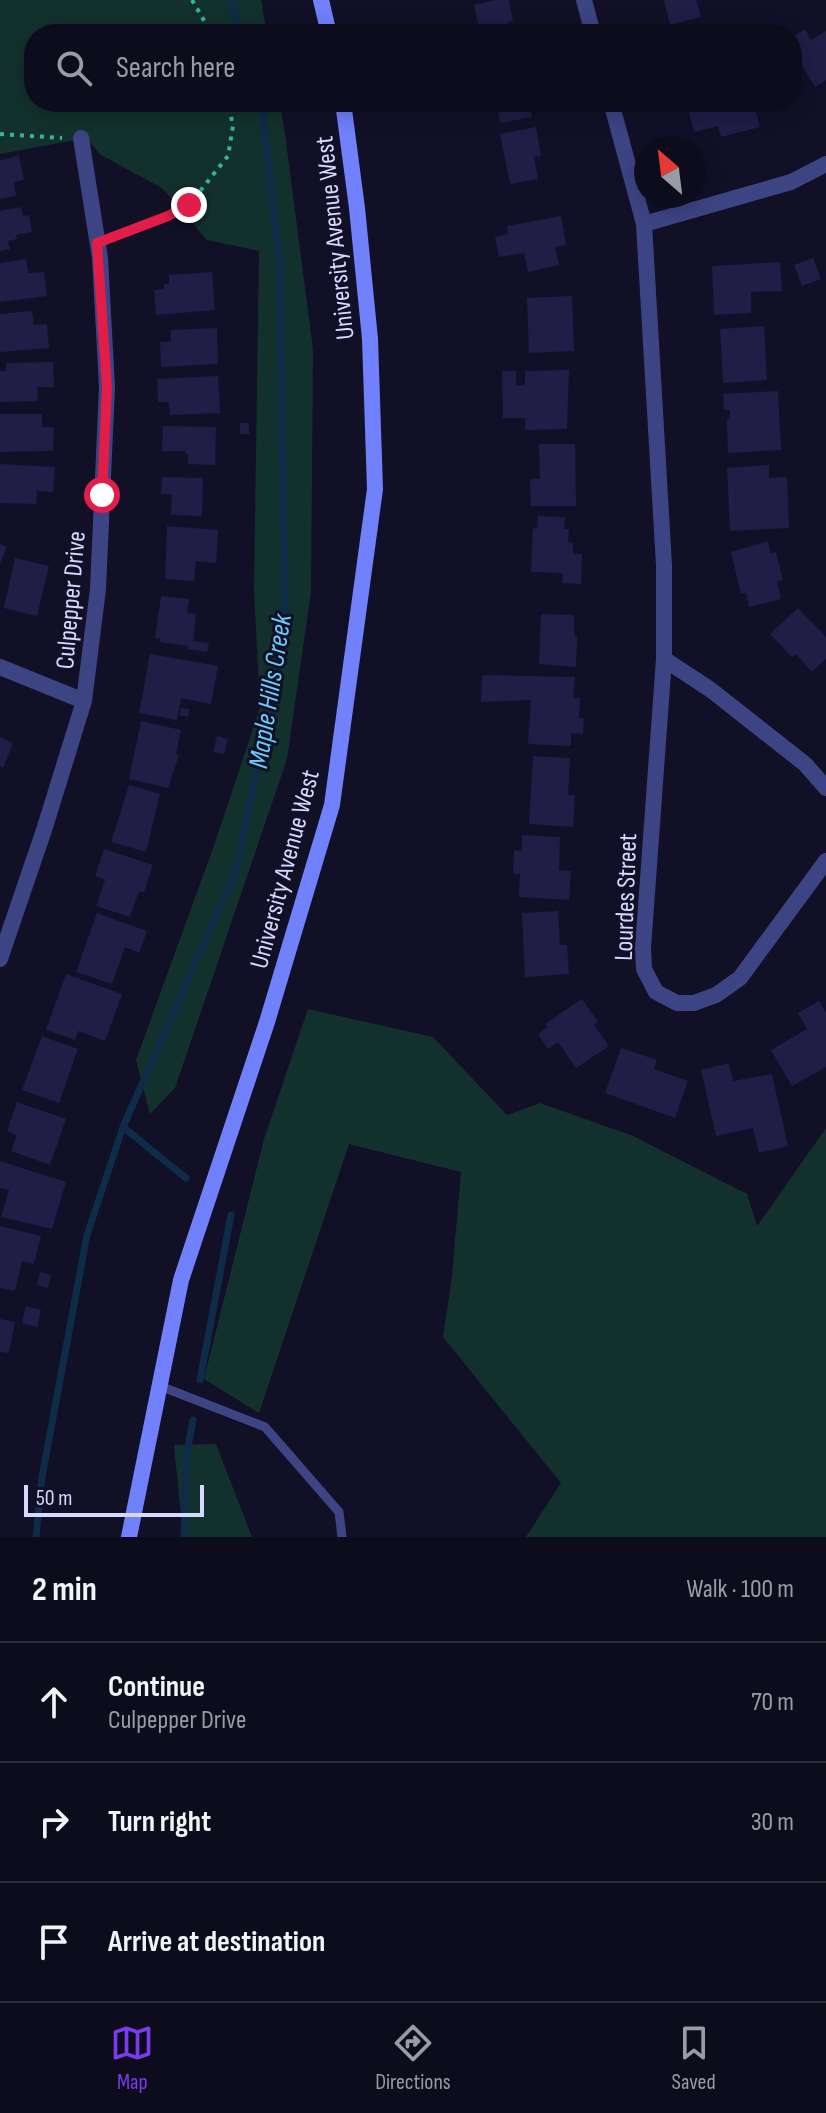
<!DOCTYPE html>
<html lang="en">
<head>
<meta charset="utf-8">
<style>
  :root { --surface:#0d0c1d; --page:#1b1a2a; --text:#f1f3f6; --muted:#9a9ba4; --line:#2d2c3b; --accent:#7c3aed }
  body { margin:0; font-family:"Sofia Sans Condensed",sans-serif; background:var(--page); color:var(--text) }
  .compass { position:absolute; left:634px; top:136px; width:72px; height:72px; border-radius:50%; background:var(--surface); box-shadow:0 4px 20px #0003; rotate:332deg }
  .scale { position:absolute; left:24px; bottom:20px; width:180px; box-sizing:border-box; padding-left:8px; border:4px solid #d7d8fe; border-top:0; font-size:22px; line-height:28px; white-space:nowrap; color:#d7d8fe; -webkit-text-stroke:6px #111027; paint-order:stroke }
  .stop { position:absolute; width:24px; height:24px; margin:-18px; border:6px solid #e11d48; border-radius:50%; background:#fff }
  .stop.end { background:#e11d48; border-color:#fff; box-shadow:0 2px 8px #0008 }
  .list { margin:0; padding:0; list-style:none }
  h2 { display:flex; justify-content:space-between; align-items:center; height:104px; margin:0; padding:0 32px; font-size:34px }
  h2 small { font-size:26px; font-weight:400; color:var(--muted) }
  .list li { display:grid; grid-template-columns:52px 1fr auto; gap:24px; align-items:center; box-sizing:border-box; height:120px; padding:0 32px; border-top:2px solid var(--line) }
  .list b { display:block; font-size:30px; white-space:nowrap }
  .list p { margin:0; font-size:26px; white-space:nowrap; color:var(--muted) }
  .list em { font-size:26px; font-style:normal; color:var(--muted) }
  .icon { flex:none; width:44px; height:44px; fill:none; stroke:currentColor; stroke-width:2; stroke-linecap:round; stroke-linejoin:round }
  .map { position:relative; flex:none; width:826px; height:1537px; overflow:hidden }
  .search { position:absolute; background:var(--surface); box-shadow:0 4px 20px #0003; left:24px; right:24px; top:24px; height:88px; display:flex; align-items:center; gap:20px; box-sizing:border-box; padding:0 28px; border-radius:32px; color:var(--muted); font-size:30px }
  .sheet { height:464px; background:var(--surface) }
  nav { display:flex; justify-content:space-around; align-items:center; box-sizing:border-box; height:112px; border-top:2px solid var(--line); background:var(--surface); font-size:22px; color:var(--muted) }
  nav a { display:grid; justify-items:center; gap:4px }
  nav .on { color:var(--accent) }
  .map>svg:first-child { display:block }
  .green { fill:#13312c }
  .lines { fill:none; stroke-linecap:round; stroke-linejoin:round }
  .stream { stroke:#0e2b48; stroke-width:7 }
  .building { fill:#201d47 }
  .path { stroke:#34b59c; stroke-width:4; stroke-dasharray:4 6; stroke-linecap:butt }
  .service { stroke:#3d4484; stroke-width:9 }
  .minor { stroke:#3d4484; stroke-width:16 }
  .secondary { stroke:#7181fb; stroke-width:16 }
  .route { stroke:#e11d48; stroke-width:10 }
  .labels { text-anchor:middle; stroke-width:6; stroke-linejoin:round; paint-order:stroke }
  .street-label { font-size:26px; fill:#d7d8fe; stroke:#111027 }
  .water-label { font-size:28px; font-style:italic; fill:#69cbfa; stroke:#111027 }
</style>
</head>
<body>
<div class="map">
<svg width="826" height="1537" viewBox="0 0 826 1537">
  <rect width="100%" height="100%" fill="#111027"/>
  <!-- green -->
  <path class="green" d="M0 0H261L267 34H34V102H280L285 134 313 349 311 592 287 759 175 1088 150 1114 136 1060 212 851 260 708 254 590 259 251 207 240 162 188 101 155 86 138 0 154Z
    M308 1009 433 1037 507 1115 540 1103 633 1136 747 1194 757 1226 826 1128V1537H526L561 1483 443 1337 452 1276 461 1172 349 1144 259 1413 204 1379 264 1139Z
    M216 1444 252 1537H183L174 1445Z"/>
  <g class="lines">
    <!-- stream -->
    <path class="stream" d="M230 0 241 34
      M123 1127 186 1178
      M200 1380 231 1215
      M36 1537 42 1477 87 1235 123 1127 237 868 285 627 280 267 261 102
      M184 1537 186 1457 193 1420"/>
  </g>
  <!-- building -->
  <path class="building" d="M496 0H509L513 21 508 22 511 34H480L474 5Z
    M664 0H696L701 17 670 25Z
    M714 28 716 34H689L699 30 700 32Z
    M805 29 811 40 826 31V80L815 87 792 49V37Z
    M496 102H529L532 117 500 123Z
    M695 102H753L760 127 721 137 718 126 694 132 687 104Z
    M536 127 541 156 534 157 538 179 510 184 500 134Z
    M19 156 24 180 14 182 16 196 0 199V160Z
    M21 207 23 216 29 215 32 232 16 235 17 239 8 241 10 249 0 251V211Z
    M561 216 566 245 555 247 559 265 528 272 524 253 499 257 495 237 508 234 507 226Z
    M813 258 821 279 802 286 794 265Z
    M26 259 28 273 44 272 47 296 0 302V263Z
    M780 262 782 291 751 292V313L714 315 712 266Z
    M212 272 215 310 156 315 154 290 164 289V284H169V275Z
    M572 296 574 351 529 353 527 298Z
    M32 311 34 325 47 324 49 348 0 352V314Z
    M764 326 767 380 723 383 720 329Z
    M217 328 218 364 161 367 160 342H171V330Z
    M53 362 54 387H37L38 401 0 402V371H6V363Z
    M569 370 567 429 525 430V418H503L502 371H516V386L525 385V371Z
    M218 376 220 413 170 415 169 402H158L157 379Z
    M778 391 781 450 728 453 727 419H730V410H724L723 394Z
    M0 414H42V427H54L53 451 0 452Z
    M240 423H249V434H240Z
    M163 426 216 427 215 465 188 464V454H185V451H162Z
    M539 444H575L576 506H531L530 479H540Z
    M0 464 55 467 53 492 37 491 36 504 0 503Z
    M769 465V478L787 477 789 528 730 531 727 468Z
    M162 477 203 478 202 516 171 515 172 494H161Z
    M538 516 565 517 564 529H569L568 542 573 543V554H582L581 584 562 583 563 573 531 572 533 528 537 529Z
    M167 526 218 530 216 563 196 561 194 581 165 579Z
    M768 541 770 553 776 552 783 580 777 582 781 599 749 607 746 593 741 594 731 552Z
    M0 544 7 547 0 564Z
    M15 558 49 566 37 616 4 608Z
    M161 596 189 599 187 613 196 614 193 641 209 643 207 652 187 649 188 646 160 642V638H155Z
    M798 608 826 637V659L812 672 796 654 792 657 770 634Z
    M541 614 574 615V636H577L576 667 539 664Z
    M150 654 218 666 211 704 181 698 177 720 139 713Z
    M482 675 575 677 573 698H580L579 718H584L583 734 571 733V746L528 744 531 700 481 702Z
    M181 708 189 709 188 717 179 715Z
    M141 721 181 730 176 754 179 755 168 788 129 779Z
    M217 736 228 739 224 754 213 752Z
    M0 737 13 743 3 768 0 766Z
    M533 756 570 758 568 795H575L573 827 529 824Z
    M129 785 160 794 146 852 111 842Z
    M522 835 560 837 559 870 571 871 569 900 519 897 520 874H513L514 850 522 851Z
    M104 849 153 865 144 892 139 891 130 917 96 906 105 880 95 876Z
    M558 911 560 945H567L569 974 525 977 522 913Z
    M97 913 147 931 139 953 125 947 112 984 76 972Z
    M66 974 122 994 105 1041 78 1031 75 1040 46 1030Z
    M582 999 598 1022 594 1025 609 1046 576 1068 558 1042 548 1049 538 1034 548 1027 545 1024Z
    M819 1001 826 1013V1067L792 1086 771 1050 807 1029 798 1013Z
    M42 1036 78 1049 59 1103 22 1090Z
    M621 1048 657 1060 654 1069 688 1081 675 1118 605 1093Z
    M729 1063 733 1081 772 1074 788 1146 759 1153 753 1128 716 1136 701 1070Z
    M17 1102 66 1119 50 1165 11 1151 17 1135 7 1131Z
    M0 1161 66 1182 52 1229 1 1217 9 1190 0 1188Z
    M0 1226 41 1236 34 1264 22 1261 15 1291 0 1288Z
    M40 1272 51 1275 48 1288 37 1285Z
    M26 1306 41 1310 37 1327 22 1323Z
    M0 1319 15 1322 9 1353 0 1352Z"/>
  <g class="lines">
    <!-- path -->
    <path class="path" d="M192 0 212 34
      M0 134 62 138
      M114 237 168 216 189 205 228 156 233 126 228 102"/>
    <!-- service -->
    <path class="service" d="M160 1386 265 1427 339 1512 342 1537"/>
    <!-- minor -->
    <path class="minor" d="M584 0 593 34
      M611 102 644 224 664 565V659L643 948 644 969 656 992 677 1003H694L716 995 740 978 826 861
      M644 224 791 182 826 164
      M664 659 711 690 805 764 826 788
      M0 667 84 701
      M0 959 44 830 84 701 98 589 107 387 100 258 81 138"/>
    <!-- secondary -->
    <path class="secondary" d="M321 0 329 34
      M129 1537 181 1280 267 1022 332 805 375 489 370 339 357 208 343 102"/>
  </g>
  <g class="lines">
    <!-- route -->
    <path class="route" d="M102 495 107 387 97 243 168 216 189 205"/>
  </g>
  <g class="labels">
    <!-- street labels -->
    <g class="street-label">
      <text transform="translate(334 238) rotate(-96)" y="9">University Avenue West</text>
      <text transform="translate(70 600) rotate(-85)" y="9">Culpepper Drive</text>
      <text transform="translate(284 869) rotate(-75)" y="9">University Avenue West</text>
      <text transform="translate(625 897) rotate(-88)" y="9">Lourdes Street</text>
    </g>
    <!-- water labels -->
    <g class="water-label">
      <text transform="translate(269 691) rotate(-81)" y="10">Maple Hills Creek</text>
    </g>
  </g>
</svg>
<svg class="compass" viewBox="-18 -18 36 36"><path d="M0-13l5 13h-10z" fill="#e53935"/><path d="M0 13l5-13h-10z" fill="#9a9ba4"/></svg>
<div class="scale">50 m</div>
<div class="stop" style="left:102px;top:495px"></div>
<div class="stop end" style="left:189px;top:205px"></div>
<div class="search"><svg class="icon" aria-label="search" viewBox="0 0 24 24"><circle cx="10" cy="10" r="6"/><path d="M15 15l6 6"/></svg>Search here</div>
</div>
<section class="sheet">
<h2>2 min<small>Walk · 100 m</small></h2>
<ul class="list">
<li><svg class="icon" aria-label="ahead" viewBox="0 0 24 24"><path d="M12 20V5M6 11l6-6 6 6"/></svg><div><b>Continue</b><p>Culpepper Drive</p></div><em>70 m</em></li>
<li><svg class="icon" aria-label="right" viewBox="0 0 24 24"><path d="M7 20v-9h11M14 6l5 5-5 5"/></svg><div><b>Turn right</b></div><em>30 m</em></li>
<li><svg class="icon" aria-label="arrive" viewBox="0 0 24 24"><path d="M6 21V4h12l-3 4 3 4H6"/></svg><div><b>Arrive at destination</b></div></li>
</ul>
</section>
<nav>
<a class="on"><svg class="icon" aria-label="map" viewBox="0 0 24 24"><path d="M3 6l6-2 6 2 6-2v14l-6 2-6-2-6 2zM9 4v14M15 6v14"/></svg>Map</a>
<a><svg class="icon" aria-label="directions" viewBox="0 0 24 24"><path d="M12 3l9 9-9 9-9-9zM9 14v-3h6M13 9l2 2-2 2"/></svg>Directions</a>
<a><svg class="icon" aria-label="saved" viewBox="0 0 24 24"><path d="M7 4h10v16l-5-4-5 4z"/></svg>Saved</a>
</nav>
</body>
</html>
